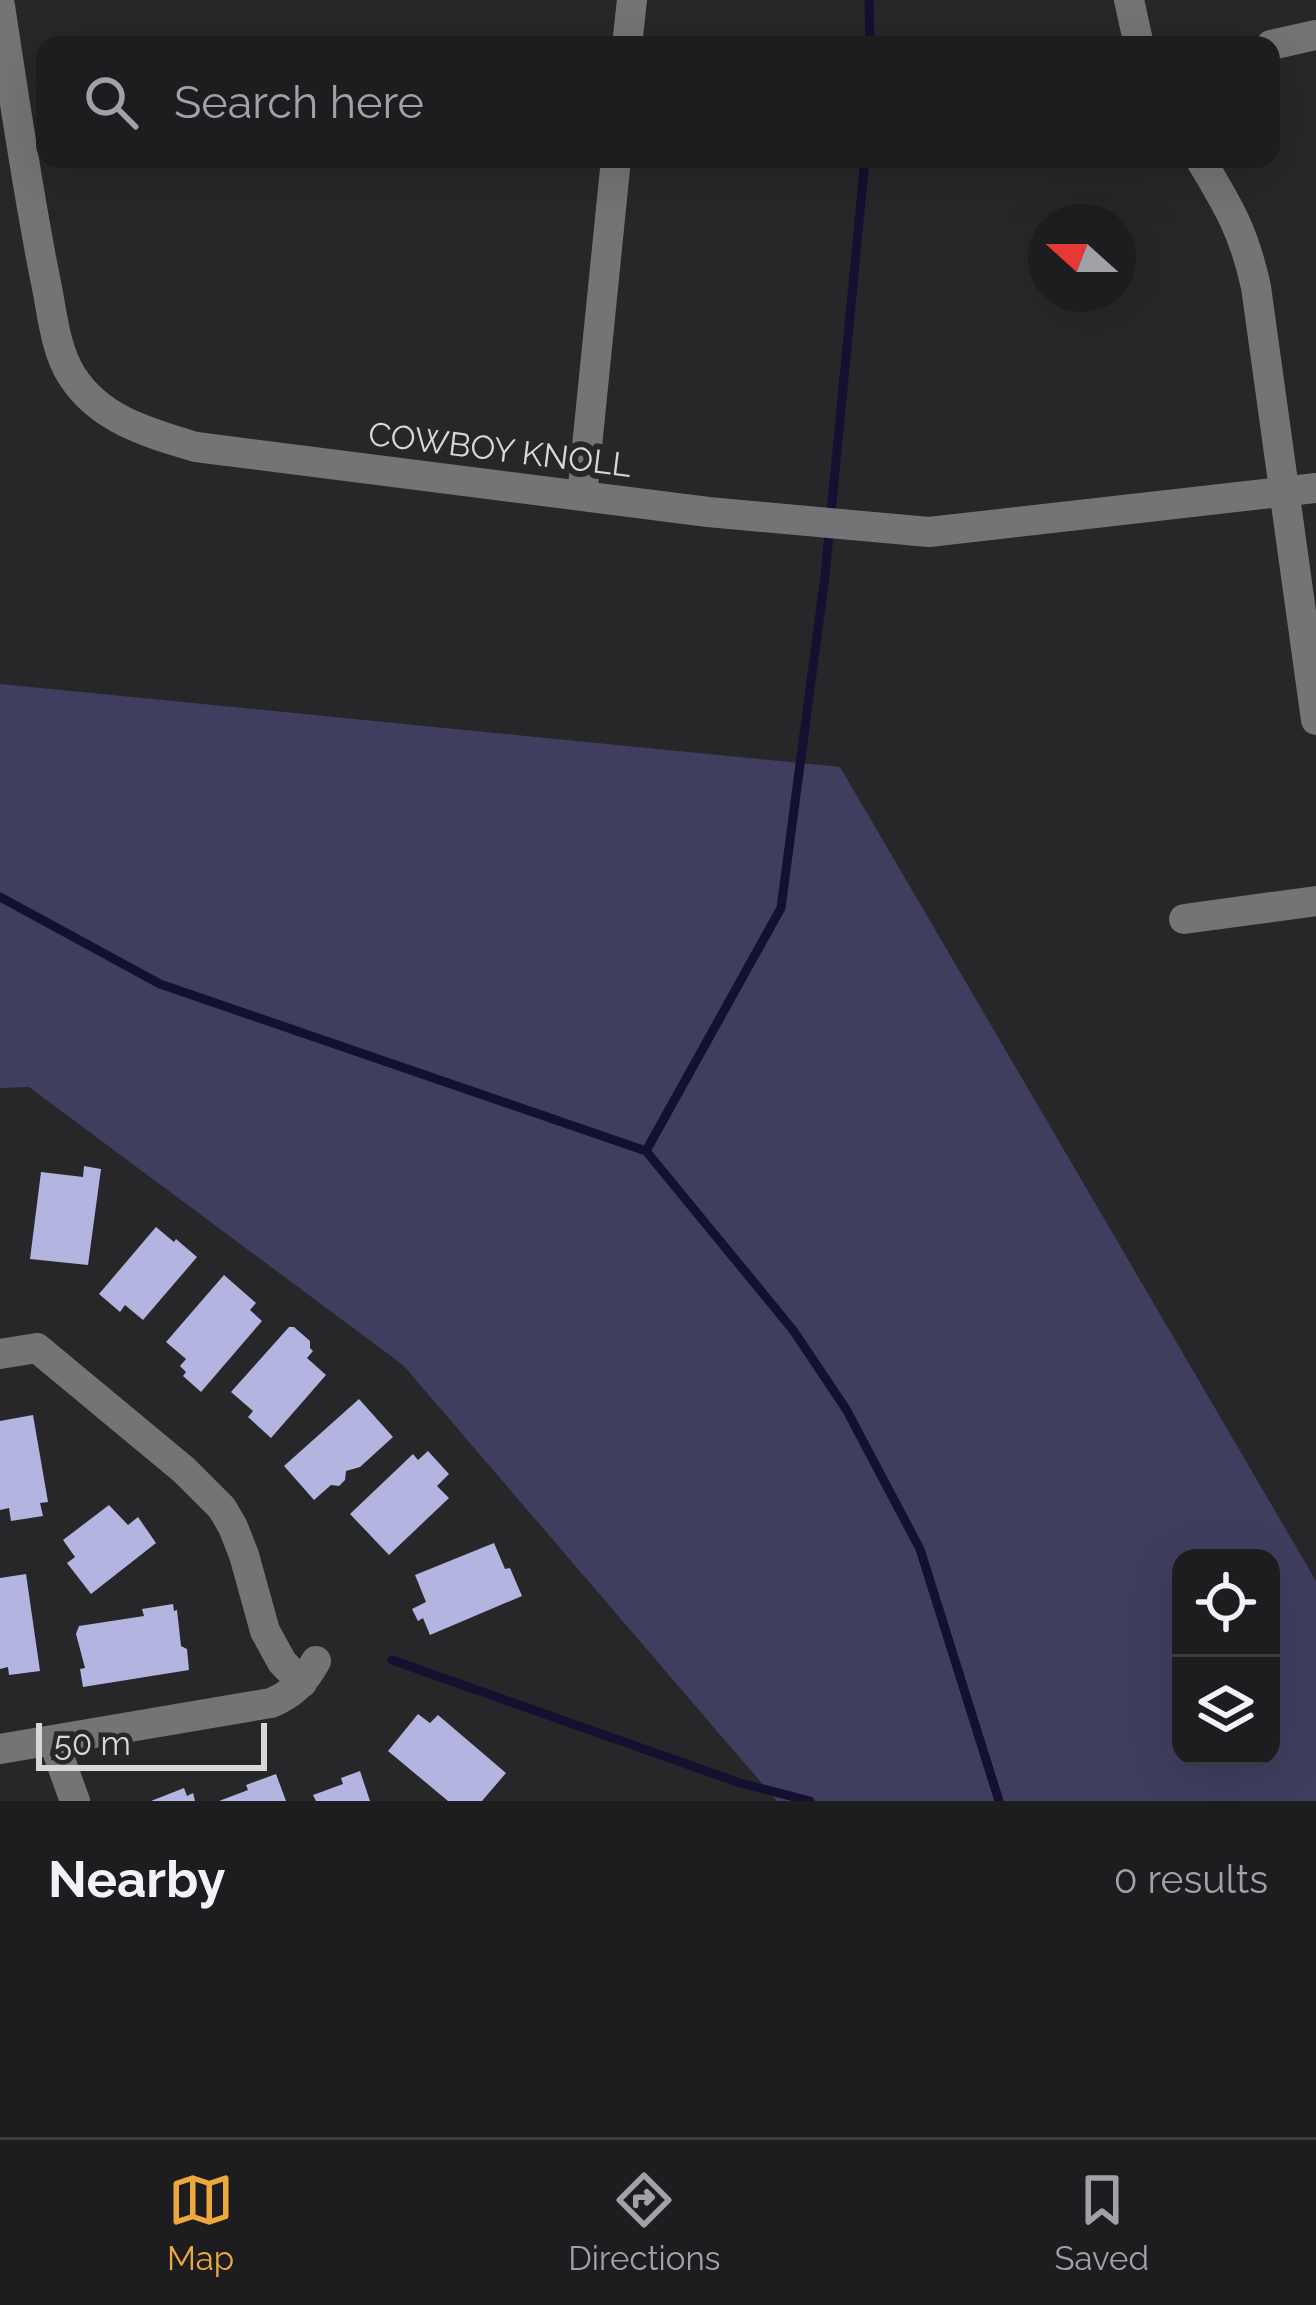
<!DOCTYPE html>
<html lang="en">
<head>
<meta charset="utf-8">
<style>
  :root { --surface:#1d1d20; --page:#2a2a2d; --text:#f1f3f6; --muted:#a0a2a5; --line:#3b3b3e; --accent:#eda83c }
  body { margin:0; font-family:Raleway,sans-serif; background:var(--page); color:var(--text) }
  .controls { position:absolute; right:36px; bottom:36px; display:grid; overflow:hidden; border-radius:24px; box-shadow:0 12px 48px #0002 }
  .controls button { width:108px; height:108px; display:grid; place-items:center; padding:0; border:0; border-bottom:3px solid var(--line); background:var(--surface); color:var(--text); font:60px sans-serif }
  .compass { position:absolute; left:1028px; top:204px; width:108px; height:108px; border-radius:50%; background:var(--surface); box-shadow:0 12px 48px #0002; rotate:291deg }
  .scale { position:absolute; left:36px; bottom:30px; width:231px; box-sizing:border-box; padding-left:12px; border:6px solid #d8d8da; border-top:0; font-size:33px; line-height:42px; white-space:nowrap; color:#d8d8da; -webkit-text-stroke:9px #27272a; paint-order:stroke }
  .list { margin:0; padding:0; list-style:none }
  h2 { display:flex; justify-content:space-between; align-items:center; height:156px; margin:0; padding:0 48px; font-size:51px }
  h2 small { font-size:39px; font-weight:400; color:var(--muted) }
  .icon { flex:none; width:66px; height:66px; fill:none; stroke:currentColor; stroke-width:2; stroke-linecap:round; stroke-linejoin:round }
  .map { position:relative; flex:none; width:1316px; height:1801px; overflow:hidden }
  .search { position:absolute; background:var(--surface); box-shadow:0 12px 48px #0002; left:36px; right:36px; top:36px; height:132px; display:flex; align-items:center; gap:30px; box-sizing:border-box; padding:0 42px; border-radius:24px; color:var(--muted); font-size:45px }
  .sheet { height:336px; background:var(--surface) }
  nav { display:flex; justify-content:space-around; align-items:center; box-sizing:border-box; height:168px; border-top:3px solid var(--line); background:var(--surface); font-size:33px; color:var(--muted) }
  nav a { display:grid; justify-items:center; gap:6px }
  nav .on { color:var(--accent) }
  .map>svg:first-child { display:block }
  .green { fill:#3f3e5f; fill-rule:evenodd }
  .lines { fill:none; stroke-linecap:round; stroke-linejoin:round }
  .stream { stroke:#131030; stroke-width:9 }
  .building { fill:#b4b4e0 }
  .minor { stroke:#747476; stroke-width:30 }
  .labels { text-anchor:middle; stroke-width:12; stroke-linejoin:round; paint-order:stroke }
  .street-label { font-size:33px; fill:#d8d8da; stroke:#27272a }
</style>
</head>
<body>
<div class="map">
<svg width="1316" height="1801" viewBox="0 0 1316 1801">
  <rect width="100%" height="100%" fill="#27272a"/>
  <!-- green -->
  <path class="green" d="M0 684 840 767 1316 1581V1801H777L403 1365 29 1087 0 1088ZM1181 1558H1271V1756H1181Z"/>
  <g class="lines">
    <!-- stream -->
    <path class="stream" d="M869 0 870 45
      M0 897 160 984 646 1151 793 1330 846 1409 920 1549 999 1801
      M646 1151 781 908 825 576 865 159
      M392 1660 740 1783 810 1801"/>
  </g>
  <!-- building -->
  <path class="building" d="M84 1166 101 1169 88 1265 30 1259 41 1172 83 1177Z
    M156 1227 174 1242 176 1239 197 1257 143 1320 125 1305 120 1312 99 1294Z
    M224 1275 256 1303 250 1310 262 1321 201 1392 183 1376 186 1372 180 1366 186 1359 166 1342Z
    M289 1327H294L310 1341V1348L313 1351 307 1358 326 1375 271 1438 248 1417 253 1411 231 1392Z
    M359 1399 393 1437 360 1467 346 1471 345 1480 339 1486 331 1485 314 1500 284 1466Z
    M33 1415 48 1502 40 1503 43 1516 11 1521 9 1508 0 1510V1421Z
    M428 1451 449 1474 437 1486 449 1498 389 1555 350 1514 413 1454 418 1460Z
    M109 1505 128 1525 138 1517 156 1543 91 1594 67 1563 75 1557 63 1540Z
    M494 1543 505 1569 510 1568 522 1596 430 1635 423 1618 418 1621 412 1609 426 1602 415 1575Z
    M26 1574 40 1671 9 1675 8 1667 0 1669V1578Z
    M173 1604 174 1611 177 1610 181 1646 187 1649 189 1670 83 1687 80 1669 85 1668 76 1634 79 1626 144 1616 142 1609Z
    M418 1714 430 1723 438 1715 506 1773 482 1801H448L388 1751Z
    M360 1771 370 1801H316L313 1795 343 1784 341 1778Z
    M276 1774 286 1801H219L248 1790 246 1785Z
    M184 1788 187 1796 193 1793 195 1801H151Z"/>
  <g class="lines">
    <!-- minor -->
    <path class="minor" d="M1129 0 1139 45
      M0 6C14 97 27 188 45 278 52 309 54 348 72 376 100 420 149 433 196 447L708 512 929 532 1316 488
      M627 45 632 0
      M1271 45 1316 35
      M1200 159C1229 207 1244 232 1256 287L1316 720
      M582 496 616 159
      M1184 919 1316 901
      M0 1354 37 1348 184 1470 222 1508 233 1527 244 1555 265 1631 282 1662 302 1683
      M53 1740 75 1801
      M0 1749 271 1703C293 1694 305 1681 316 1661"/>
  </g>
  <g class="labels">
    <!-- street labels -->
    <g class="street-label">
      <text transform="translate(500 449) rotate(7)" y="12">COWBOY KNOLL</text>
    </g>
  </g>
</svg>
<div class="controls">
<button><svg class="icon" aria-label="locate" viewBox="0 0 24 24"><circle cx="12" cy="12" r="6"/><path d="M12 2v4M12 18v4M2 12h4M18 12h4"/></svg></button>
<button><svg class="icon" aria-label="layers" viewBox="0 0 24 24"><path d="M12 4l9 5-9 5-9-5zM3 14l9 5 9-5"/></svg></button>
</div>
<svg class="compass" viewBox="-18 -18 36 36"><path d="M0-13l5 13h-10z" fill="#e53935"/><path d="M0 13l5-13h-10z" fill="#a0a2a5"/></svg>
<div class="scale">50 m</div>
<div class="search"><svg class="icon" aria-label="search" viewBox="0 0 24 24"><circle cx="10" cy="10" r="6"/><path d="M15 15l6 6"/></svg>Search here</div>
</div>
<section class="sheet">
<h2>Nearby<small>0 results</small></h2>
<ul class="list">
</ul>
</section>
<nav>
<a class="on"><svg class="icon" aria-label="map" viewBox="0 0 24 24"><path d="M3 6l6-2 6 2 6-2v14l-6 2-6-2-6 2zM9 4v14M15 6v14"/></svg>Map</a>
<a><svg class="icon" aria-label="directions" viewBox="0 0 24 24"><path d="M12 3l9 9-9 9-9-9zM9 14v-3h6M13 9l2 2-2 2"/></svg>Directions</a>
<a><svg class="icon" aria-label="saved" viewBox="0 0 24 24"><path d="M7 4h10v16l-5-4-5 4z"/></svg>Saved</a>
</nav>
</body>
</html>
